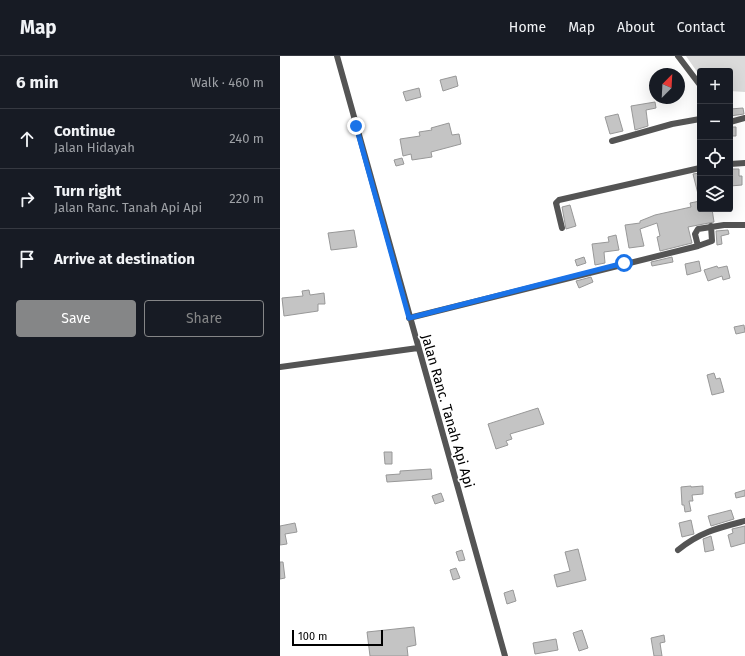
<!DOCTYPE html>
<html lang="en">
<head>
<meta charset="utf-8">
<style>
  :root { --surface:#171b24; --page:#242831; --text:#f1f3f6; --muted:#9ea1a6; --line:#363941; --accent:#858687 }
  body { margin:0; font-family:"Fira Sans",sans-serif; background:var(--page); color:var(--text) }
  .controls { position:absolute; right:12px; top:12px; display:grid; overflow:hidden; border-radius:4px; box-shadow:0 4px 16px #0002 }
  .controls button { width:36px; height:36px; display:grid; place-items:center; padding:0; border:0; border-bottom:1px solid var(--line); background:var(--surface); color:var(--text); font:20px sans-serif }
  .compass { position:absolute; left:369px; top:12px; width:36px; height:36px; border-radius:50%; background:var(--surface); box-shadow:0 4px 16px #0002; rotate:24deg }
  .scale { position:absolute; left:12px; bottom:10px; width:91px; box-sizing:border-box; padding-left:4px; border:2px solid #000; border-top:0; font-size:11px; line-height:14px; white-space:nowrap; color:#000; -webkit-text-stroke:3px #fff; paint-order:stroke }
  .stop { position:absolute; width:12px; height:12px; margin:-9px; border:3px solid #1a73e8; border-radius:50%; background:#fff }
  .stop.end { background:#1a73e8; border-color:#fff; box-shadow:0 1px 4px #0008 }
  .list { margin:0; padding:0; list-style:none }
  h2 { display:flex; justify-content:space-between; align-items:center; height:52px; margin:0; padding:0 16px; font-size:17px }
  h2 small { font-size:13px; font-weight:400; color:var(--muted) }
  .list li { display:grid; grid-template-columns:26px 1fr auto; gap:12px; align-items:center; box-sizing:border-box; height:60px; padding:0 16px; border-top:1px solid var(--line) }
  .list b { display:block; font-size:15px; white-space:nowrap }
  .list p { margin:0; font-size:13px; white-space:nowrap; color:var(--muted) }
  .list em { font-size:13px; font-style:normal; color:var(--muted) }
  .actions { display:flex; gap:8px; padding:12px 16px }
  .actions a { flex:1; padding:9px 0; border:1px solid var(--accent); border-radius:4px; text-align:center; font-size:14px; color:var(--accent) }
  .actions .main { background:var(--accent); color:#fff }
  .icon { flex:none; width:22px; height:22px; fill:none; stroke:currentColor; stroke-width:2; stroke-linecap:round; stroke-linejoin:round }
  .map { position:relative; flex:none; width:465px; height:600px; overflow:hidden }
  header { display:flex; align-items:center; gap:24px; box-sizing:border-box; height:56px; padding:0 20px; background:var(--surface); border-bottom:1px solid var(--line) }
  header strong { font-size:19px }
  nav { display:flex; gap:22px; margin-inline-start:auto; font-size:14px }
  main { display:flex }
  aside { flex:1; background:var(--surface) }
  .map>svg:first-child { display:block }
  .green { fill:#dbdbdb }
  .building { fill:#c4c4c4; stroke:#989898 }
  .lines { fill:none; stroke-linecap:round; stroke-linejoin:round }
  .minor { stroke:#545454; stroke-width:6 }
  .route { stroke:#1a73e8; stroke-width:5 }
  .labels { text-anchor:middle; stroke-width:3.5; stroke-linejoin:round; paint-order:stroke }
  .street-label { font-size:14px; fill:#000; stroke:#fff }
</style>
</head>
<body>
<header>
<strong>Map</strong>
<nav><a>Home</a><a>Map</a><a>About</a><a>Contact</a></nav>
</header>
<main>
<aside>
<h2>6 min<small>Walk · 460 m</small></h2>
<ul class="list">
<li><svg class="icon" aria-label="ahead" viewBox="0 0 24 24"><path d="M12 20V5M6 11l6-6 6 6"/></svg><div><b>Continue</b><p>Jalan Hidayah</p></div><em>240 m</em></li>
<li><svg class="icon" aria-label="right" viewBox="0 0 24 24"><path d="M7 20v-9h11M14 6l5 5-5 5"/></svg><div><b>Turn right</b><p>Jalan Ranc. Tanah Api Api</p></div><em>220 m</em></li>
<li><svg class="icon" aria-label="arrive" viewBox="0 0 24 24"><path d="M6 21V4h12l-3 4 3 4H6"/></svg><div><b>Arrive at destination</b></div></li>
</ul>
<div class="actions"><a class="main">Save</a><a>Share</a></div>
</aside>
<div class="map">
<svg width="465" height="600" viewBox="0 0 465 600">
  <rect width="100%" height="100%" fill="#fff"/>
  <!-- green -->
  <path class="green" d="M406 0H465V36L450 35V15H420V20Z"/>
  <!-- building -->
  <path class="building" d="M176 20 178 30 163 35 160 24Z
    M139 32 141 41 126 45 123 36Z
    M375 46 376 52 366 54 368 70 355 74 351 50Z
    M463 52 464 58 450 60V53Z
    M338 58 343 75 330 78 325 61Z
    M169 67 172 79 179 78 181 88 151 96 152 101 132 104 131 98 123 100 120 83 140 80 139 76 152 74 151 72Z
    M450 71H456V80H450Z
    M122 102 124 108 116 110 114 104Z
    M450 113H459V120H462V129L450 130Z
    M420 117V137L418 138 413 118Z
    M420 145V153H432L434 166 408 171 412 187 380 195 377 181 380 180 377 167 360 173 364 190 349 192 345 169 360 167V165L375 159 411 151 410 147Z
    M290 149 296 170 286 173 282 151Z
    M74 174 77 191 51 194 48 177Z
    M448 174 449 178 441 180 442 188 437 189 436 175Z
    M336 179 339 194 324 196 325 207 315 209 312 188 329 186 328 181Z
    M304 201 306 207 297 210 295 204Z
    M392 201 393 206 372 210 371 206Z
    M419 205 421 215 407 219 405 208Z
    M437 210 438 212 447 210 450 222 443 224 442 220 428 225 424 214Z
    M311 221 313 226 299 232 296 225Z
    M29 234 30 239 44 237 45 248H38V255L4 260 2 242 23 240 22 235Z
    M464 269 465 276 456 278 454 271Z
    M434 317 436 323 440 322 444 336 432 339 427 319Z
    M258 352 264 368 230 378 232 383 226 385 228 389 216 393 208 368Z
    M104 396H112V408H105Z
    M151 413 152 423 107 426 106 419 120 418V415Z
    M411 430V431L423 430V438L412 439 413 445H409L411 455 405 456 404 449H402L401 431Z
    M465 434V440L456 442 455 437Z
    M161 437 164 445 155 448 152 440Z
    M451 454 454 463 431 470 428 460Z
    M411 464 414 478 402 481 399 467Z
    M15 467 17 476 5 478 7 488 0 489V470Z
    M465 470V487L451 491 448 479 453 477 452 473Z
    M431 480 434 494 425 496 423 483Z
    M298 493 306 524 277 531 274 519 290 515 285 496Z
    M182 494 185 504 179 505 176 496Z
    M0 506H3L5 522 0 523Z
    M176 512 180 522 173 524 170 514Z
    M233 534 236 545 227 548 224 537Z
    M134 571 136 589 127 591 128 600H90L87 576Z
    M302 574 308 592 299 595 293 577Z
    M384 579 385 586 380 587 382 600H374L371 582Z
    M276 583 278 594 255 598 253 587Z"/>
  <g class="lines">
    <!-- minor -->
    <path class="minor" d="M57 0 225 600
      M398 0 420 29
      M450 66 465 62
      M332 85 392 68 420 63
      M450 108 465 107
      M282 172 276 147 279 144 420 112
      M418 190 432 185 431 170
      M129 262 418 190 415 178 418 173 444 169H465
      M0 311 138 292
      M398 494C420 476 438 472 465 465"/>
  </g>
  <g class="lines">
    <!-- route -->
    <path class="route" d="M76 70 129 262 344 207"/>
  </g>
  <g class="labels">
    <!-- street labels -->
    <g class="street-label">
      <text transform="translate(168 355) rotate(74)" y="5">Jalan Ranc. Tanah Api Api</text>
    </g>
  </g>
</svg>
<div class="controls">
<button>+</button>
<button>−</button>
<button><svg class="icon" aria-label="locate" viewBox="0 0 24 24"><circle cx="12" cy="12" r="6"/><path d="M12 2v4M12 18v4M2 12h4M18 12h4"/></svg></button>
<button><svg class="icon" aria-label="layers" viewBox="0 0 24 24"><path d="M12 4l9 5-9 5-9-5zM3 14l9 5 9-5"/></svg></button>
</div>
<svg class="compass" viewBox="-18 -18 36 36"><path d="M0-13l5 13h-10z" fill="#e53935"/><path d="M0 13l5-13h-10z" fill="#9ea1a6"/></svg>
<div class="scale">100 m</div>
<div class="stop" style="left:344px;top:207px"></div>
<div class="stop end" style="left:76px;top:70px"></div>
</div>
</main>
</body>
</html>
